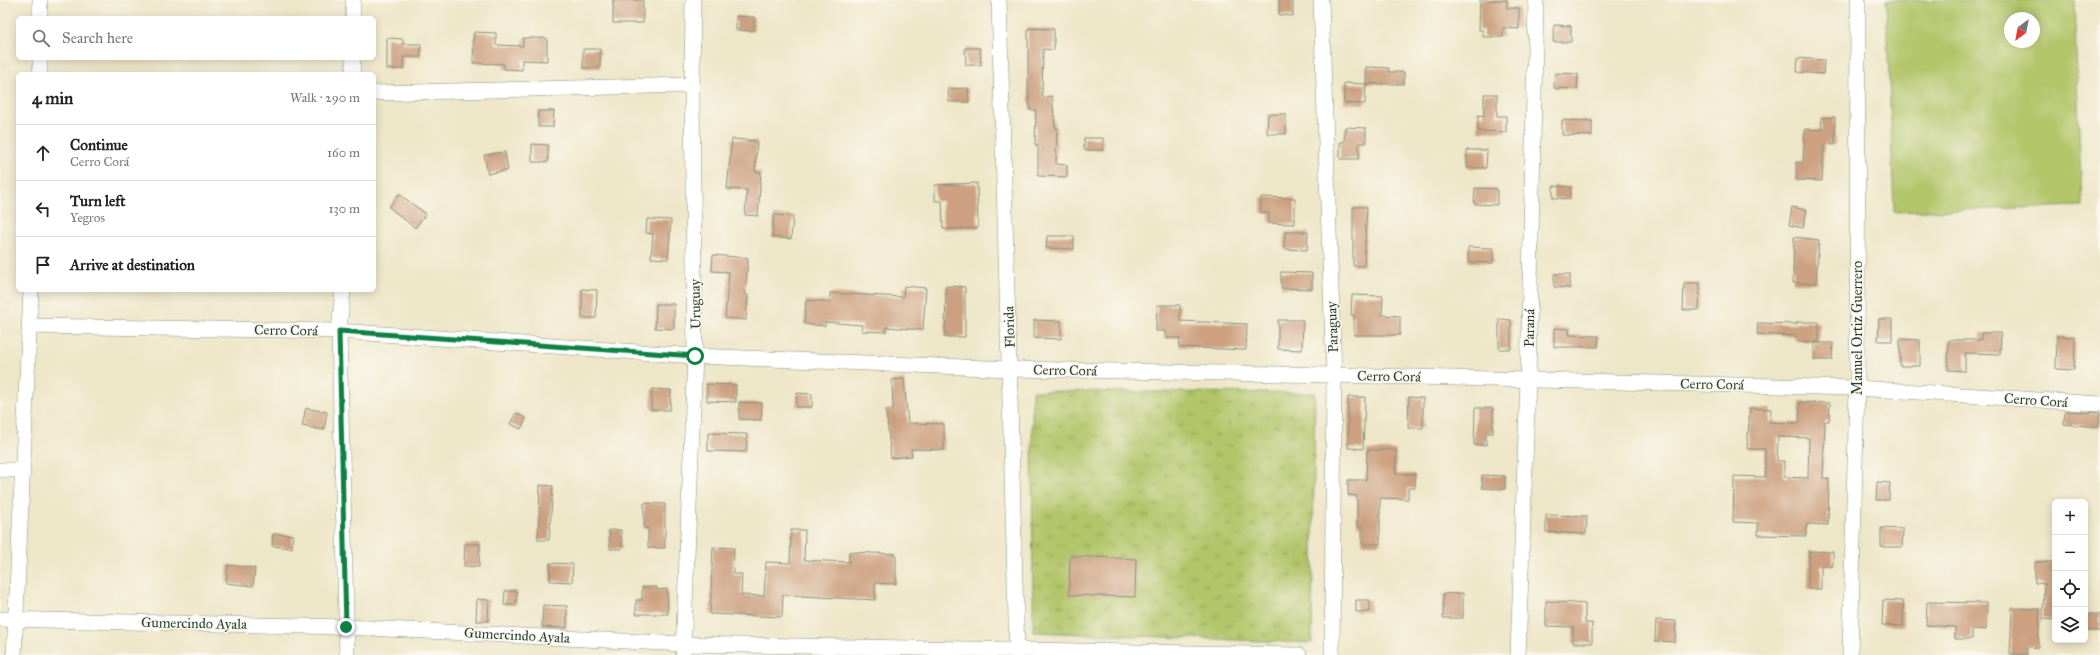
<!DOCTYPE html>
<html lang="en">
<head>
<meta charset="utf-8">
<style>
  :root { --surface:#fff; --page:#f6f6f6; --text:#222; --muted:#767676; --line:#e0e0e0 }
  body { margin:0; font-family:"IM FELL Great Primer",serif; background:var(--page); color:var(--text) }
  .controls { position:absolute; right:12px; bottom:12px; display:grid; overflow:hidden; border-radius:6px; box-shadow:0 2px 10px #0003 }
  .controls button { width:36px; height:36px; display:grid; place-items:center; padding:0; border:0; border-bottom:1px solid var(--line); background:var(--surface); color:var(--text); font:20px sans-serif }
  .compass { position:absolute; left:2004px; top:12px; width:36px; height:36px; border-radius:50%; background:var(--surface); box-shadow:0 2px 10px #0003; rotate:212deg }
  .stop { position:absolute; width:12px; height:12px; margin:-9px; border:3px solid #0b8043; border-radius:50%; background:#fff }
  .stop.end { background:#0b8043; border-color:#fff; box-shadow:0 1px 4px #0008 }
  .list { margin:0; padding:0; list-style:none }
  h2 { display:flex; justify-content:space-between; align-items:center; height:52px; margin:0; padding:0 16px; font-size:17px }
  h2 small { font-size:13px; font-weight:400; color:var(--muted) }
  .list li { display:grid; grid-template-columns:26px 1fr auto; gap:12px; align-items:center; box-sizing:border-box; height:56px; padding:0 16px; border-top:1px solid var(--line) }
  .list b { display:block; font-size:15px; white-space:nowrap }
  .list p { margin:0; font-size:13px; white-space:nowrap; color:var(--muted) }
  .list em { font-size:13px; font-style:normal; color:var(--muted) }
  .icon { flex:none; width:22px; height:22px; fill:none; stroke:currentColor; stroke-width:2; stroke-linecap:round; stroke-linejoin:round }
  .map { position:relative; flex:none; width:2100px; height:655px; overflow:hidden }
  .search { position:absolute; background:var(--surface); box-shadow:0 2px 10px #0003; left:16px; top:16px; width:360px; height:44px; display:flex; align-items:center; gap:10px; box-sizing:border-box; padding:0 14px; border-radius:6px; color:var(--muted); font-size:15px }
  .panel { position:absolute; background:var(--surface); box-shadow:0 2px 10px #0003; left:16px; top:72px; width:360px; height:220px; border-radius:6px }
  .map>svg:first-child { display:block }
  .grass { fill:url(#grass-tufts); stroke:#68814e }
  .green { fill:#b2c569; stroke:#68814e; fill-rule:evenodd }
  .building { fill:#cca080; fill-rule:evenodd }
  .lines { fill:none; stroke-linecap:round; stroke-linejoin:round }
  .minor-casing { stroke:#86927e; stroke-width:16 }
  .minor { stroke:#fff; stroke-width:15 }
  .route { stroke:#0b8043; stroke-width:5 }
  .labels { text-anchor:middle; stroke-width:3; stroke-linejoin:round; paint-order:stroke }
  .street-label { font-size:14px; fill:#1f3d34; stroke:#fbf7ec }
</style>
</head>
<body>
<div class="map">
<svg width="2100" height="655" viewBox="0 0 2100 655">
  <defs>
    <pattern id="grass-tufts" width="24" height="20" patternUnits="userSpaceOnUse"><rect width="24" height="20" fill="#b2c569"/><path d="M3 7l-1-3M5 7V3M7 7l1-3M15 17l-1-3M17 17v-4M19 17l1-3" fill="none" stroke="#90a157"/></pattern>
  </defs>
  <rect width="100%" height="100%" fill="#fbf7ec"/>
  <filter id="ink" filterUnits="userSpaceOnUse"><feTurbulence type="fractalNoise" baseFrequency=".025" numOctaves="2"/><feDisplacementMap in="SourceGraphic" scale="8" xChannelSelector="R" yChannelSelector="G"/><feConvolveMatrix kernelMatrix="1 2 1 2 8 2 1 2 1" color-interpolation-filters="sRGB"/></filter>
  <filter id="wash" filterUnits="userSpaceOnUse"><feTurbulence type="fractalNoise" baseFrequency=".012" numOctaves="4" result="noise"/><feDisplacementMap in="SourceGraphic" scale="16" xChannelSelector="R" yChannelSelector="G"/><feGaussianBlur stdDeviation="0.9" result="paint"/><feColorMatrix in="noise" values="0 0 0 0 0 0 0 0 0 0 0 0 0 0 0 0 0 1.4 0 .05"/><feComposite in="paint" operator="in"/></filter>
  <g filter="url(#wash)">
    <rect width="100%" height="100%" fill="#eee6c8"/>
    <!-- grass -->
    <path class="grass" d="M1032 391 1315 393 1312 643 1033 632Z"/>
    <!-- green -->
    <path class="green" d="M1886 0H2074L2082 206 1894 212ZM2010 18H2034V42H2010Z"/>
    <g id="blocks">
      <!-- building -->
      <path class="building" d="M613 0H643V23H613Z
        M1279 0H1293V16L1279 15Z
        M1480 0H1507V8H1519V29L1503 28V37H1483V30H1479Z
        M736 16 754 17V31L736 30Z
        M1554 25 1571 26V42H1553Z
        M1028 28 1054 29V50L1043 49 1042 97 1052 96 1055 127H1057L1056 164 1067 165V177L1038 176V145H1035L1036 110H1030L1028 88Z
        M474 32 496 33V45L523 46V38H547V61L522 60V70L504 69V64L473 63Z
        M387 38 403 39V44H421V57H403V69H387Z
        M965 48H980L981 65H966Z
        M583 49H600V68H583Z
        M1798 58 1824 60 1823 74 1797 72Z
        M1366 67 1389 68V72H1404V84H1366Z
        M1555 73 1578 74 1577 89 1554 88Z
        M1344 83 1366 84 1365 104 1344 103Z
        M968 88 969 102H949L948 89Z
        M1484 94H1497V116H1506V132L1478 131V115L1484 116Z
        M538 111H554L553 127H538Z
        M1268 114H1286V134H1267Z
        M1835 117V145L1824 144 1822 181 1796 180V162H1803L1805 129 1822 130 1821 118Z
        M1562 120 1592 121V136L1562 135Z
        M1345 127 1366 128V143H1359V159H1340V142H1344Z
        M1084 138H1103V150H1084Z
        M732 139 757 141 755 172H761L758 216 745 215 747 190 727 189Z
        M532 144 548 145V162H532Z
        M1467 150H1487L1486 168H1467Z
        M505 152 508 170 488 174 484 155Z
        M977 183 978 228 943 229 942 201H935V185Z
        M1553 186 1571 187 1570 199 1553 198Z
        M1475 188 1497 189V205L1474 204Z
        M399 194 426 214 415 228 389 207Z
        M1261 197 1295 198V224L1269 223V213H1261Z
        M1353 207H1367L1364 266H1353Z
        M1792 207 1807 210 1803 228 1789 225Z
        M774 215 793 216 791 239 772 237Z
        M647 219 671 220 668 259 651 258 653 234 646 233Z
        M1285 232H1308L1307 250 1284 249Z
        M1047 236H1074V249L1046 248Z
        M1794 237 1819 240 1816 283H1793Z
        M1468 247 1493 248V263L1468 262Z
        M713 255 748 258 745 295H748L746 320 725 318 729 272 712 271Z
        M1281 272 1312 273V289L1281 288Z
        M1554 274H1570V288L1554 287Z
        M1684 283H1700L1699 310H1683Z
        M904 286 926 288 923 330 886 327V332L861 331 862 325 825 322V326L804 324 806 300 830 302V293L903 297Z
        M946 286 965 287V337H945Z
        M582 289 597 290 596 318H582Z
        M1352 295 1383 296 1382 315 1400 316V335H1354V315H1351Z
        M656 304H674V329L655 328Z
        M1157 305H1180V321L1247 324 1246 350 1179 347 1180 338H1165V331H1156Z
        M1499 319 1511 320V349H1499Z
        M1879 319H1892V341H1878Z
        M1034 320 1061 321V339L1034 338Z
        M1278 320H1303L1302 350 1278 349Z
        M1797 322H1819V342L1796 341V336L1757 334 1758 323 1797 324Z
        M1554 328 1569 329V335L1599 336 1598 347H1554Z
        M1981 333H2001L2000 354 1965 353V371L1948 370 1949 340H1981Z
        M2057 336 2075 337 2074 370 2056 369Z
        M1900 339 1920 340V366H1900Z
        M1814 343H1833L1832 360H1814Z
        M904 379 908 423 944 424V450L911 449 912 456 891 458 886 410 893 409 892 380Z
        M707 384 736 385V402L707 401Z
        M652 389 671 390 670 410H651Z
        M797 393 812 394V407H796Z
        M1348 397H1365L1363 449 1348 448Z
        M1409 397 1423 398V428H1408Z
        M739 402 762 403 761 420 739 419Z
        M1800 402 1830 403 1829 421H1825L1823 478 1829 479 1828 525 1807 524 1806 536 1758 535V523L1733 522 1734 476 1765 477V449H1747L1750 408 1771 409 1770 422 1799 423ZM1778 437 1809 438 1808 478 1784 477V461H1777Z
        M306 408 327 412 324 430 302 426Z
        M1475 408H1493V433H1486V445H1474Z
        M2065 411 2100 413 2099 427 2064 424Z
        M516 413 526 418 521 429 510 424Z
        M708 433 747 434 746 452 708 451Z
        M1367 450H1396V474H1415V488H1408V499L1380 498V544H1362V526H1357V496L1348 495V480H1366Z
        M1482 475 1505 476V489L1482 488Z
        M1877 482 1890 483 1889 500H1876Z
        M540 485 553 486 549 540H538Z
        M644 503 665 504V548H648V528H644Z
        M1546 515 1587 516 1586 534 1546 532Z
        M1881 528 1903 529 1902 547H1881Z
        M609 530H621L622 549H610Z
        M791 530H805L804 560 849 562V552L896 554V584L875 583V600L783 595 782 617 710 614 713 547 734 548 733 574H742L741 595 764 596 766 562 790 563Z
        M273 534 293 535 292 548 272 546Z
        M465 544H480L479 567 464 566Z
        M1809 551 1833 552V566L1821 565V589H1808Z
        M1070 556 1136 559 1135 597 1069 595Z
        M2035 562H2055V620L2043 619 2044 584 2035 583Z
        M550 563 573 564 572 582 550 581Z
        M228 565 255 568 253 586 226 583Z
        M642 587H657V590L667 589 668 614H636V600H642Z
        M505 591H517L516 605H504Z
        M1463 593V618H1443V594Z
        M477 599 489 600 488 621H476Z
        M1356 600H1370V612H1356Z
        M1883 600 1903 601V626L1882 625Z
        M1546 601 1585 604V623H1592V643H1573V627L1546 626Z
        M1927 602 1987 603 1986 630 1972 629V639H1955V627L1926 625Z
        M543 605 567 606V628L542 627Z
        M2012 608 2040 609 2038 648 2027 647V655L2010 654Z
        M2085 614H2100V631H2085Z
        M1656 620 1676 621 1675 642 1655 641Z"/>
    </g>
  </g>
  <g filter="url(#ink)">
    <use href="#blocks" fill-opacity="0" stroke="#86927e" stroke-width="1"/>
    <g class="lines">
      <!-- minor casing -->
      <g class="minor-casing">
        <path id="minor" d="M40 0V18
          M999 0 1017 655
          M1321 0 1334 375 1332 655
          M353 18V0
          M40 58V74
          M353 74V58
          M374 93 692 85
          M343 290 339 331 347 655
          M30 326 339 331 695 356 1011 369 1334 375 1857 388 2100 404
          M0 470H23
          M0 619 346 627 684 644 1299 655
          M14 655 31 290
          M683 655 695 356 692 96 693 0
          M1518 655 1528 379 1536 0
          M1850 655 1857 388 1858 0"/>
      </g>
      <!-- minor -->
      <use href="#minor" class="minor"/>
    </g>
  </g>
  <g class="lines" filter="url(#ink)">
    <!-- route -->
    <path class="route" d="M346 627 339 331 695 356"/>
  </g>
  <g class="labels">
    <!-- street labels -->
    <g class="street-label">
      <text transform="translate(695 304) rotate(-91)" y="5">Uruguay</text>
      <text transform="translate(1009 327) rotate(-92)" y="5">Florida</text>
      <text transform="translate(1332 327) rotate(-92)" y="5">Paraguay</text>
      <text transform="translate(1529 328) rotate(-89)" y="5">Paraná</text>
      <text transform="translate(1857 328) rotate(-90)" y="5">Manuel Ortiz Guerrero</text>
      <text transform="translate(286 330) rotate(1)" y="5">Cerro Corá</text>
      <text transform="translate(1065 370) rotate(1)" y="5">Cerro Corá</text>
      <text transform="translate(1389 376) rotate(1)" y="5">Cerro Corá</text>
      <text transform="translate(1712 384) rotate(1)" y="5">Cerro Corá</text>
      <text transform="translate(2036 400) rotate(4)" y="5">Cerro Corá</text>
      <text transform="translate(194 623) rotate(1)" y="5">Gumercindo Ayala</text>
      <text transform="translate(517 635) rotate(3)" y="5">Gumercindo Ayala</text>
    </g>
  </g>
</svg>
<div class="controls">
<button>+</button>
<button>−</button>
<button><svg class="icon" aria-label="locate" viewBox="0 0 24 24"><circle cx="12" cy="12" r="6"/><path d="M12 2v4M12 18v4M2 12h4M18 12h4"/></svg></button>
<button><svg class="icon" aria-label="layers" viewBox="0 0 24 24"><path d="M12 4l9 5-9 5-9-5zM3 14l9 5 9-5"/></svg></button>
</div>
<svg class="compass" viewBox="-18 -18 36 36"><path d="M0-13l5 13h-10z" fill="#e53935"/><path d="M0 13l5-13h-10z" fill="#767676"/></svg>
<div class="stop" style="left:695px;top:356px"></div>
<div class="stop end" style="left:346px;top:627px"></div>
<div class="search"><svg class="icon" aria-label="search" viewBox="0 0 24 24"><circle cx="10" cy="10" r="6"/><path d="M15 15l6 6"/></svg>Search here</div>
<section class="panel">
<h2>4 min<small>Walk · 290 m</small></h2>
<ul class="list">
<li><svg class="icon" aria-label="ahead" viewBox="0 0 24 24"><path d="M12 20V5M6 11l6-6 6 6"/></svg><div><b>Continue</b><p>Cerro Corá</p></div><em>160 m</em></li>
<li><svg class="icon" aria-label="left" viewBox="0 0 24 24"><path d="M17 20v-9H6M10 6l-5 5 5 5"/></svg><div><b>Turn left</b><p>Yegros</p></div><em>130 m</em></li>
<li><svg class="icon" aria-label="arrive" viewBox="0 0 24 24"><path d="M6 21V4h12l-3 4 3 4H6"/></svg><div><b>Arrive at destination</b></div></li>
</ul>
</section>
</div>
</body>
</html>
